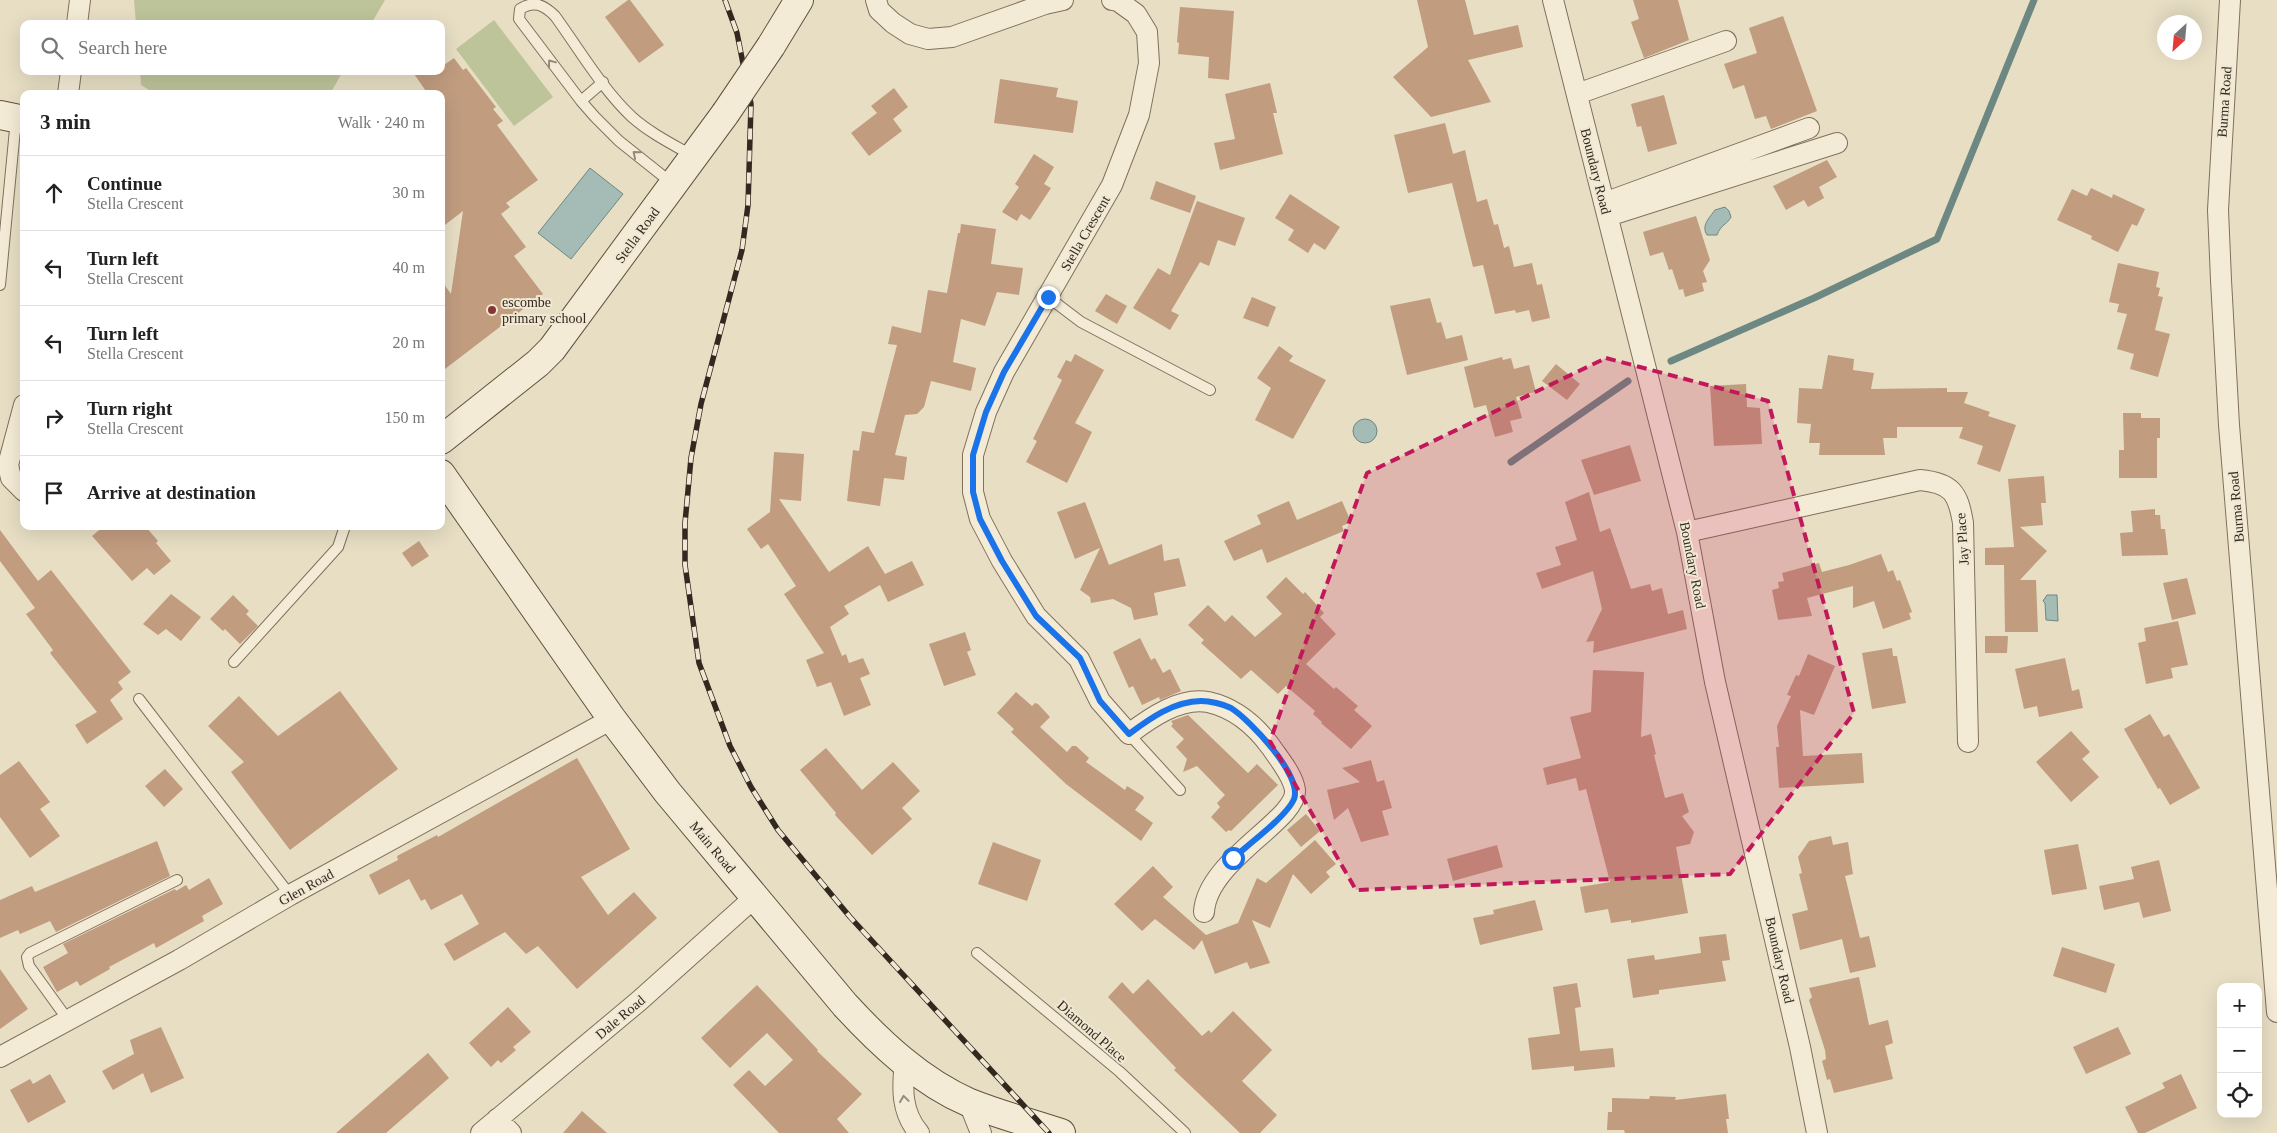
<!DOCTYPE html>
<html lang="en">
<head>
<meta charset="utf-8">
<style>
  :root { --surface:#fff; --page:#f6f6f6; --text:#222; --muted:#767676; --line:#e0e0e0 }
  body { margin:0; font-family:"Times New Roman",serif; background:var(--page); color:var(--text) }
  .controls { position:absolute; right:15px; bottom:15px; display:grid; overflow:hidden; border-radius:10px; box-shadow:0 5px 20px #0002 }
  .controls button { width:45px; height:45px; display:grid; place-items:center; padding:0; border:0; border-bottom:1px solid var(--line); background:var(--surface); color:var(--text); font:25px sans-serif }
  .compass { position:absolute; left:2157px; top:15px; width:45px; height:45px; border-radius:50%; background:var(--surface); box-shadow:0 5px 20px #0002; rotate:206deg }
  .stop { position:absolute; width:15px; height:15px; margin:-11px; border:4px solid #1a73e8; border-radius:50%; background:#fff }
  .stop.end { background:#1a73e8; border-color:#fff; box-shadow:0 1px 5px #0008 }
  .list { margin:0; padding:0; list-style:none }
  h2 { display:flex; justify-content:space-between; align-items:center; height:65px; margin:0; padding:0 20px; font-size:21px }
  h2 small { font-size:16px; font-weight:400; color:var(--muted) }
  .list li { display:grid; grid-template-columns:32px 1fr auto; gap:15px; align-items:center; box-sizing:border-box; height:75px; padding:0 20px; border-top:1px solid var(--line) }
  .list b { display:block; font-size:19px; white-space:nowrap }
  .list p { margin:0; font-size:16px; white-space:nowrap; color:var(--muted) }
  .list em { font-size:16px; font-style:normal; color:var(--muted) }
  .icon { flex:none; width:28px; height:28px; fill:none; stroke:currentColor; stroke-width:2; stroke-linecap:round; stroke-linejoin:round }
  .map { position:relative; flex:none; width:2277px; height:1133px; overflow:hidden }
  .search { position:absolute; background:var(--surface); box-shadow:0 5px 20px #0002; left:20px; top:20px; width:425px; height:55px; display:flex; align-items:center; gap:12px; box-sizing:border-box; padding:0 18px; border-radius:10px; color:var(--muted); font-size:19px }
  .panel { position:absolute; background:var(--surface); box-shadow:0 5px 20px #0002; left:20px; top:90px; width:425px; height:440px; border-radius:10px }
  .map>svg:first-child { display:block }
  .green { fill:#bec499 }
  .water { fill:#a5bbb5; stroke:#6d8882 }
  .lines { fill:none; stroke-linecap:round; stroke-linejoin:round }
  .stream { stroke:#6d8882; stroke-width:7 }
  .building { fill:#c19c7f }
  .lane-casing { stroke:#80705d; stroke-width:12 }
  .street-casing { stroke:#80705d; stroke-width:22 }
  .secondary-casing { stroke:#615140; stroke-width:30 }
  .lane { stroke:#f4ebd6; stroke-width:10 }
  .street { stroke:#f4ebd6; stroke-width:20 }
  .secondary { stroke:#f4ebd6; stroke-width:28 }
  .rail-casing { stroke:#32281f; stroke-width:5.5 }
  .rail { stroke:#f0e8d2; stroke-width:4; stroke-dasharray:11; stroke-linecap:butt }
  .secondary-bridge-casing { stroke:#615140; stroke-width:30; stroke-linecap:butt }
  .secondary-bridge { stroke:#f4ebd6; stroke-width:28 }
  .oneway { stroke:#938a7a }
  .route { stroke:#1a73e8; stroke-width:6 }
  .marked { fill:#c2185b; fill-opacity:0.2; stroke:#c2185b; stroke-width:4; stroke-dasharray:10 6; stroke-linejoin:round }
  .poi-dot { fill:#873635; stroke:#f0e8d2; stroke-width:2 }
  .labels { text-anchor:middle; stroke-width:4; stroke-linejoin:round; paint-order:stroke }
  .street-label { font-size:14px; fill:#32281f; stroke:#f0e8d2 }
  .poi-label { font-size:14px; fill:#32281f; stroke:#f0e8d2; text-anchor:start }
</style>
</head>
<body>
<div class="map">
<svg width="2277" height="1133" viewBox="0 0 2277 1133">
  <rect width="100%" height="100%" fill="#e7dec4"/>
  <!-- green -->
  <path class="green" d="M134 0H385L371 24H136Z
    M494 20 553 97 514 126 456 49Z
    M140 71H343L330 94H156L141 85Z"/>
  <!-- water -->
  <path class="water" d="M590 168 623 194 571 259 538 233Z
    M1725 207 1729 211 1731 217C1727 225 1721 224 1717 235H1707C1701 226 1709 218 1715 210Z
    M1353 431a12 12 0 1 1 24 0a12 12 0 1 1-24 0Z
    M2047 595H2057L2058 621 2046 620 2045 603 2043 601Z"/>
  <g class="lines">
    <!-- stream -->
    <path class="stream" d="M1671 361 1814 298 1937 239 2034 0
      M1511 462 1628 381"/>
  </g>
  <!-- building -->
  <path class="building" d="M628 0H630L664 45 639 63 605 17Z
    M1417 0H1465L1474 35 1518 25 1523 47 1468 60 1491 102 1431 117 1393 77 1428 47Z
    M1633 0H1678L1689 40 1644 58 1631 22 1639 19Z
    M1180 7 1234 11 1229 80 1208 78 1209 57 1178 54 1179 43 1177 42Z
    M1783 16 1817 111 1771 129 1766 116 1755 119 1744 85 1733 89 1724 64 1757 53 1749 28Z
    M454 58 463 70 466 68 496 107 493 109 503 121 497 125 538 180 506 203 510 207 501 214 526 247 514 256 543 294 441 372V280L451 294 463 211 441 228V94H428L412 71H441V67Z
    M1000 79 1058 88 1056 97 1078 101 1073 133 994 123Z
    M1270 83 1277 113H1273L1283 154 1220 170 1214 143 1235 139 1225 94Z
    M894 88 908 107 893 119 902 131 869 156 851 133 877 113 871 106Z
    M1664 95 1677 144 1648 152 1641 126 1637 127 1631 104Z
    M1445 123 1453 154 1465 150 1477 202 1487 199 1494 225 1498 224 1504 248 1509 246 1514 267 1532 263 1537 285 1542 284 1550 318 1532 322 1529 310 1516 313 1515 310 1495 314 1483 265 1473 267 1452 183 1408 193 1394 135Z
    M1034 154 1054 167 1044 184 1051 188 1030 220 1021 214 1017 221 1002 212 1019 187 1015 184Z
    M1827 160 1837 177 1819 187 1824 198 1808 207 1804 200 1786 210 1773 186Z
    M1156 181 1196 196 1190 213 1150 199Z
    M2091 188 2112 198 2113 194 2145 209 2137 226 2132 224 2118 252 2091 239 2092 236 2057 220 2072 189 2087 196Z
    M1290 194 1340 227 1325 250 1314 243 1308 253 1288 240 1294 230 1275 218Z
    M1197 201 1245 218 1235 246 1218 240 1209 266 1200 262 1171 311 1179 315 1170 330 1133 308 1158 268 1170 275Z
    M1696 216 1710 260 1703 271 1707 282 1702 283 1704 291 1685 297 1683 289 1679 290 1672 269 1669 270 1663 252 1650 256 1643 232Z
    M961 224 996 229 991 264 1023 268 1019 295 997 292 985 326 961 319 953 362 976 368 971 391 931 381 924 407 917 414 905 415 895 455 907 457 904 480 884 478 880 506 847 501 853 450 859 451 862 431 874 433 897 345 888 344 892 326 921 333 928 290 947 293 958 233H960Z
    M2118 263 2159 272 2156 287 2160 288 2158 296 2163 297 2155 330 2170 334 2158 377 2130 369 2134 354 2117 349 2127 314 2117 312 2119 304 2109 302Z
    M1106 294 1127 306 1117 324 1095 311Z
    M1252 297 1276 307 1268 327 1243 318Z
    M1430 298 1437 323 1441 322 1446 339 1462 335 1468 360 1407 375 1390 306Z
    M1279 346 1293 356 1289 361 1326 380 1293 439 1255 420 1271 388 1257 378Z
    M1075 354 1104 370 1075 423 1092 432 1067 483 1026 462 1037 441 1033 439 1062 380 1057 377 1066 360 1071 362Z
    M1828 355 1854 359 1853 370 1874 373 1871 389 1947 388V392H1968L1964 403 1990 412 1988 416 2016 425 2000 472 1977 464 1983 446 1959 438 1963 427H1897V438H1883L1885 455H1819L1820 443H1809L1811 424 1797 423 1799 388 1822 389Z
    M1502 357 1503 360 1511 358 1514 369 1529 365 1536 392 1516 397 1522 418 1510 421 1513 432 1495 437 1486 405 1474 408 1464 367Z
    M1556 364 1580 384 1567 400 1542 381Z
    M1746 384 1747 407 1760 408 1762 444 1714 446 1710 386Z
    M2123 413H2141V418H2160V438H2157V478H2119V450H2124Z
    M1630 445 1641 481 1594 495 1581 460Z
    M774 452 804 454 801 501 779 499 829 572 868 546 885 574 912 561 924 585 888 602 880 585 844 606 849 614 830 627 842 656 846 654 849 663 863 658 870 674 860 678 871 705 844 716 831 682 817 687 806 660 824 653 784 594 796 586 768 544 761 549 747 529 770 512Z
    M2044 476 2046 503H2041L2043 525 2020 527 2047 551 2020 580H2036L2038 632H2005L2004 565H1985V548L2014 547 2008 479Z
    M1589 492 1600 532 1610 528 1631 589 1650 584 1652 591 1662 588 1668 614 1683 610 1687 629 1593 653 1594 641 1586 642 1602 609 1593 571 1542 589 1536 573 1561 565 1555 547 1577 540 1565 502Z
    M1289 501 1297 520 1342 501 1351 522 1342 526 1344 531 1267 563 1262 549 1234 561 1224 541 1261 524 1257 515Z
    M1085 502 1109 565 1162 544 1164 561 1179 558 1186 586 1154 593 1158 615 1134 620 1131 608 1113 599 1091 603 1090 597 1080 590 1100 548 1075 559 1057 512Z
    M2155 509V515H2160L2161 529H2165L2168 555 2122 556 2120 533 2133 532 2131 511Z
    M104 526H145L158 541 156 543 171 561 154 575 147 568 132 581 92 536Z
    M0 530 38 581 51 570 131 672 118 682 123 689 110 700 123 719 87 744 75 725 97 712 50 653 53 650 26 614 35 608 0 561Z
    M419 541 429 556 412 567 402 553Z
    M1881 554 1888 572 1893 570 1897 581 1900 580 1912 612 1909 613 1911 619 1883 629 1874 601 1853 608V586L1807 598 1812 616 1778 620 1772 590 1779 588 1778 582 1784 581 1782 573 1819 563 1822 572 1849 565Z
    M1286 577 1303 594 1305 592 1324 613 1320 617 1336 634 1306 664 1334 689 1336 687 1358 706 1354 710 1372 726 1351 749 1321 723 1322 722 1313 714 1315 711 1286 686 1278 694 1251 670 1241 679 1201 643 1204 640 1188 625 1208 605 1225 622 1232 615 1255 637 1282 614 1266 597Z
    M2187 578 2196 614 2172 620 2163 583Z
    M171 594 201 617 181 641 166 629 158 635 143 624Z
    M233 595 249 611 246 614 258 626 240 644 225 629 223 631 210 619Z
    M2178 621 2188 665 2171 668 2173 678 2146 684 2138 643 2146 641 2144 628Z
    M965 632 971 650 967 652 976 675 944 686 929 644Z
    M1985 636H2008L2007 653H1985Z
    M1140 638 1151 660 1155 658 1163 673 1170 669 1181 691 1160 700 1159 697 1142 705 1133 686 1129 688 1113 652Z
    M1892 648 1893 656H1897L1906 703 1872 709 1862 653Z
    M1808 654 1835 666 1814 715 1800 710 1803 756 1862 753 1864 783 1779 788 1776 747H1779L1777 726 1791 696 1787 695 1796 675 1799 676Z
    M2065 658 2072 691 2079 689 2083 708 2039 717 2037 706 2024 709 2015 669Z
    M1593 670 1644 672 1641 737 1651 734 1656 754 1654 755 1665 798 1683 793 1689 812 1682 816 1694 832 1690 844 1676 847 1688 913 1631 923V920L1611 923 1608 909 1585 913 1580 887 1610 882 1586 789 1579 791 1576 778 1547 785 1543 768 1581 758 1570 717 1591 712Z
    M340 691 398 769 290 850 231 772 244 762 208 726 239 696 278 736Z
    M1016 692 1032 706 1035 703 1038 704 1050 717 1040 727 1067 752 1072 746H1076L1089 758 1086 762 1125 790 1127 786 1143 796 1144 798 1135 810 1153 823 1141 841 1066 784 1011 732 1014 729 997 713Z
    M2150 714 2164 737 2169 734 2200 788 2170 805 2160 788 2158 789 2124 729Z
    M1188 715 1248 773 1257 764 1278 785 1231 831 1229 830 1226 832 1211 817 1220 807 1217 803 1225 795 1197 766 1183 772 1187 759 1176 747 1184 739 1171 726 1173 724 1171 721Z
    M2071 731 2090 752 2082 759 2099 777 2071 802 2036 762Z
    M826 748 862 790 893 762 920 791 902 808 912 819 872 855 835 815 836 813 800 770Z
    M577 758 630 849 581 877 608 915 634 892 657 918 577 989 538 946 526 954 505 932 454 961 444 944 479 924 462 894 431 910 425 899 421 901 409 879 379 895 369 875 398 860 397 856 437 835 438 837Z
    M1371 760 1377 782 1384 780 1392 808 1382 811 1389 835 1361 842 1348 808 1334 820 1327 790 1360 782 1342 768Z
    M19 761 50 802 40 809 60 836 30 858 0 817V775Z
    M165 769 183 789 164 807 145 786Z
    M1306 814 1320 831 1301 847 1287 830Z
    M1831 836 1833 845 1848 842 1853 874 1845 876 1860 938 1869 936 1876 967 1850 973 1842 939 1800 950 1792 914 1808 910 1799 874 1802 873 1798 857 1809 841Z
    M1315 840 1336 864 1326 872 1330 877 1311 894 1293 874 1270 928 1252 920 1270 963 1250 969 1247 962 1215 974 1202 940 1194 950 1155 919 1142 931 1114 904 1153 866 1173 887 1163 897 1206 935 1238 923 1257 878 1266 883Z
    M157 841 170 876 56 932 50 921 20 934 18 930 0 938V900L32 886 35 892Z
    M993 842 1041 860 1027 901 978 884Z
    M2078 844 2087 889 2052 895 2044 850Z
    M1497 845 1503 867 1453 881 1447 859Z
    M2159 860 2171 911 2143 918 2139 902 2104 910 2099 886 2134 879 2131 867Z
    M209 878 223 904 202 916 204 921 156 948 154 943 109 967 110 969 80 986 77 981 57 992 43 967 68 953 63 944 175 889 176 891 186 885 189 890Z
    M1535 900 1543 930 1480 945 1473 918 1494 914 1493 910Z
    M1726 934 1730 960 1722 961 1726 981 1659 990V994L1633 998 1627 959 1654 955 1655 960 1701 953 1699 937Z
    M2062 947 2115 964 2106 993 2053 976Z
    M0 969 28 1009 0 1029Z
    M1859 977 1869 1025 1888 1020 1893 1043 1885 1046 1893 1079 1834 1093 1830 1079 1827 1080 1822 1061 1826 1059 1825 1050 1809 1000 1812 997 1809 988Z
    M1148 979 1202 1036 1209 1030 1211 1033 1233 1011 1272 1050 1242 1081 1277 1115 1260 1133H1240L1174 1070 1176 1068 1108 997 1122 982 1133 994Z
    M1577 983 1581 1007 1575 1008 1580 1051 1613 1048 1615 1067 1574 1071V1066L1532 1070 1528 1038 1560 1034 1553 987Z
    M757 985 818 1050 817 1051 862 1094 837 1119 849 1133H779L733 1085 749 1070 765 1086 793 1060 767 1033 730 1068 701 1038Z
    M508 1007 531 1032 513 1047 516 1050 501 1063 498 1060 491 1067 469 1043Z
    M161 1027 184 1078 151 1093 143 1073 113 1090 102 1071 134 1054 130 1040Z
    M2118 1027 2131 1054 2086 1074 2073 1047Z
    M428 1053 449 1078 386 1133H336Z
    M50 1074 66 1102 28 1123 10 1090 30 1079 33 1084Z
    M2181 1074 2197 1108 2145 1133H2138L2125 1107 2165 1088 2162 1083Z
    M1726 1094 1729 1119H1726L1728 1133H1625L1624 1130H1607L1608 1112H1612V1098L1649 1099 1650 1096 1676 1097 1675 1100Z
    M582 1111 607 1133H563Z"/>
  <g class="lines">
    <!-- lane casing -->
    <g class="lane-casing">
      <path id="lane" d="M581 101 603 82
        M673 184 619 141 595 117 581 101 519 19 520 9C534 0 544 5 555 16 579 49 603 90 632 117 650 133 672 144 693 156
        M0 285 16 119
        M1048 297 1081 322 1210 390
        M234 662 338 547 345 526
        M139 699 290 895
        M1129 734 1180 790
        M977 953 1120 1072 1185 1133
        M68 1020 29 966 27 957 30 953 177 880"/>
    </g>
    <!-- street casing -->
    <g class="street-casing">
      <path id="street" d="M876 0 879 10 893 23 910 34 928 39 952 37 1045 4 1063 0
        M1112 0 1118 1 1136 14 1147 32 1149 63 1139 115 1112 185 1004 372 986 412 973 455V492L980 519 1002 561 1036 616 1079 659 1100 701 1129 734C1150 718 1180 697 1208 702 1235 708 1255 725 1271 747 1279 759 1293 775 1295 790 1298 820 1207 860 1204 912
        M1553 0 1687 532 1715 682 1800 1047 1817 1133
        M2230 0 2218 210 2221 280 2229 425 2277 1012
        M77 24 80 0
        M68 94 71 71
        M1577 94 1726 41
        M1604 203 1809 128
        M1608 216 1837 143
        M24 405 8 465 11 478 24 491
        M1687 532 1920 480C1952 483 1958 493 1963 523L1968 742
        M0 1057 179 960 290 895 612 719
        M905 1062C902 1088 901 1112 919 1133
        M969 1103 981 1133
        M497 1119 511 1133
        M481 1133 639 1001 755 897"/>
    </g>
    <!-- secondary casing -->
    <g class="secondary-casing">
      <path id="secondary" d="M771 46 799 0
        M0 115 24 120
        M441 440 538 363 552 349 725 114
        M441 474 612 719 668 793 845 1005C880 1043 921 1082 970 1103 1000 1115 1031 1123 1061 1133"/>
    </g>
    <!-- lane -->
    <use href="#lane" class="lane"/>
    <!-- street -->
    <use href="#street" class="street"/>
    <!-- secondary -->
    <use href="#secondary" class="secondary"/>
    <!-- rail casing -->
    <g class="rail-casing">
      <path id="rail" d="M725 0 737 33 751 104 748 205 742 250 701 404 691 458 685 523V565L699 663 730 746 751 787 778 830 850 917 1049 1133"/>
    </g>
    <!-- rail -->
    <use href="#rail" class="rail"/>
    <!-- secondary-bridge casing -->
    <g class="secondary-bridge-casing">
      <path id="secondary-bridge" d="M725 114 771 46"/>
    </g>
    <!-- secondary-bridge -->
    <use href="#secondary-bridge" class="secondary-bridge"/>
  </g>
  <!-- one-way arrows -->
  <defs><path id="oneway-chevron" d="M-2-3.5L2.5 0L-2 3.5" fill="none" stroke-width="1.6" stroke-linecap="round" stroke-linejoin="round" transform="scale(1.25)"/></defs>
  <g class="oneway">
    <use href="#oneway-chevron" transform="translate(551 63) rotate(-127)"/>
    <use href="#oneway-chevron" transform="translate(636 154) rotate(-140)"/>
    <use href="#oneway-chevron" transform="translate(904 1099) rotate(-98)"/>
  </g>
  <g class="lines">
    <!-- route -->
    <path class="route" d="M1048 297 1004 372 986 412 973 455V492L980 519 1002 561 1036 616 1080 658 1100 701 1129 734C1149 719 1174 701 1201 701 1210 701 1223 704 1231 708 1250 720 1303 776 1294 799 1287 816 1248 845 1233 858"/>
  </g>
  <!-- marked area -->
  <path class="marked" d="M1606 358 1768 401 1854 713 1730 874 1356 890 1270 741 1367 473Z"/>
  <!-- markers -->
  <circle class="poi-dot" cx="492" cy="310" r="5"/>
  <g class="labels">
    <!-- street labels -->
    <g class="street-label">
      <text transform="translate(2224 102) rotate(-86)" y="5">Burma Road</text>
      <text transform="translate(1596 171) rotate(76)" y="5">Boundary Road</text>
      <text transform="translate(1085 233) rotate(-60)" y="5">Stella Crescent</text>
      <text transform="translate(637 235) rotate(-54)" y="5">Stella Road</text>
      <text transform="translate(2236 507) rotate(-95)" y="5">Burma Road</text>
      <text transform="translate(1962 539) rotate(-94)" y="5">Jay Place</text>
      <text transform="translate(1693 565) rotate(79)" y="5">Boundary Road</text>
      <text transform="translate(713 847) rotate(50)" y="5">Main Road</text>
      <text transform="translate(306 887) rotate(-29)" y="5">Glen Road</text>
      <text transform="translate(1780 960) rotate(77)" y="5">Boundary Road</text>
      <text transform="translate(620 1017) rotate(-40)" y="5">Dale Road</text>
      <text transform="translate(1092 1031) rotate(41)" y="5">Diamond Place</text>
    </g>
    <!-- poi labels -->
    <g class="poi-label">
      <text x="502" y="307">escombe<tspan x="502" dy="16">primary school</tspan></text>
    </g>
  </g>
</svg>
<div class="controls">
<button>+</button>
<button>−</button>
<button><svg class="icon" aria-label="locate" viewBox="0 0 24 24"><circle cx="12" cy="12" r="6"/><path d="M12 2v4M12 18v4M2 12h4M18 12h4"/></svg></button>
</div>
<svg class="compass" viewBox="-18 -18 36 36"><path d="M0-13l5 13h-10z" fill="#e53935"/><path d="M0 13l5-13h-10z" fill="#767676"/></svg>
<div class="stop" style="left:1233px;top:858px"></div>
<div class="stop end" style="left:1048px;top:297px"></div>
<div class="search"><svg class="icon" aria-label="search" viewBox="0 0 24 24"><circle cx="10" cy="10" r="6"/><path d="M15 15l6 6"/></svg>Search here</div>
<section class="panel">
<h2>3 min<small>Walk · 240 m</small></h2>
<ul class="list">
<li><svg class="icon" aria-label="ahead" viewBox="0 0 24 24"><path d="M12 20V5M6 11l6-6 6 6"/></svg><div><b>Continue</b><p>Stella Crescent</p></div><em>30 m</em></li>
<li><svg class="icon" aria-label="left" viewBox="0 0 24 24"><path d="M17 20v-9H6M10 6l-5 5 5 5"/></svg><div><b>Turn left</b><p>Stella Crescent</p></div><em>40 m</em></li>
<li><svg class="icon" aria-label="left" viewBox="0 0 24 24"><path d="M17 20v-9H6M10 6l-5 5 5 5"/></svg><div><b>Turn left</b><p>Stella Crescent</p></div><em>20 m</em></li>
<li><svg class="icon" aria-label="right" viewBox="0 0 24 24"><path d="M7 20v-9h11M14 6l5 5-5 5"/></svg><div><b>Turn right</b><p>Stella Crescent</p></div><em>150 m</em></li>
<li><svg class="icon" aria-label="arrive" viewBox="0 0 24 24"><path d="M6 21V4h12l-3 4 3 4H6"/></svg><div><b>Arrive at destination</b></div></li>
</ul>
</section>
</div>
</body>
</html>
